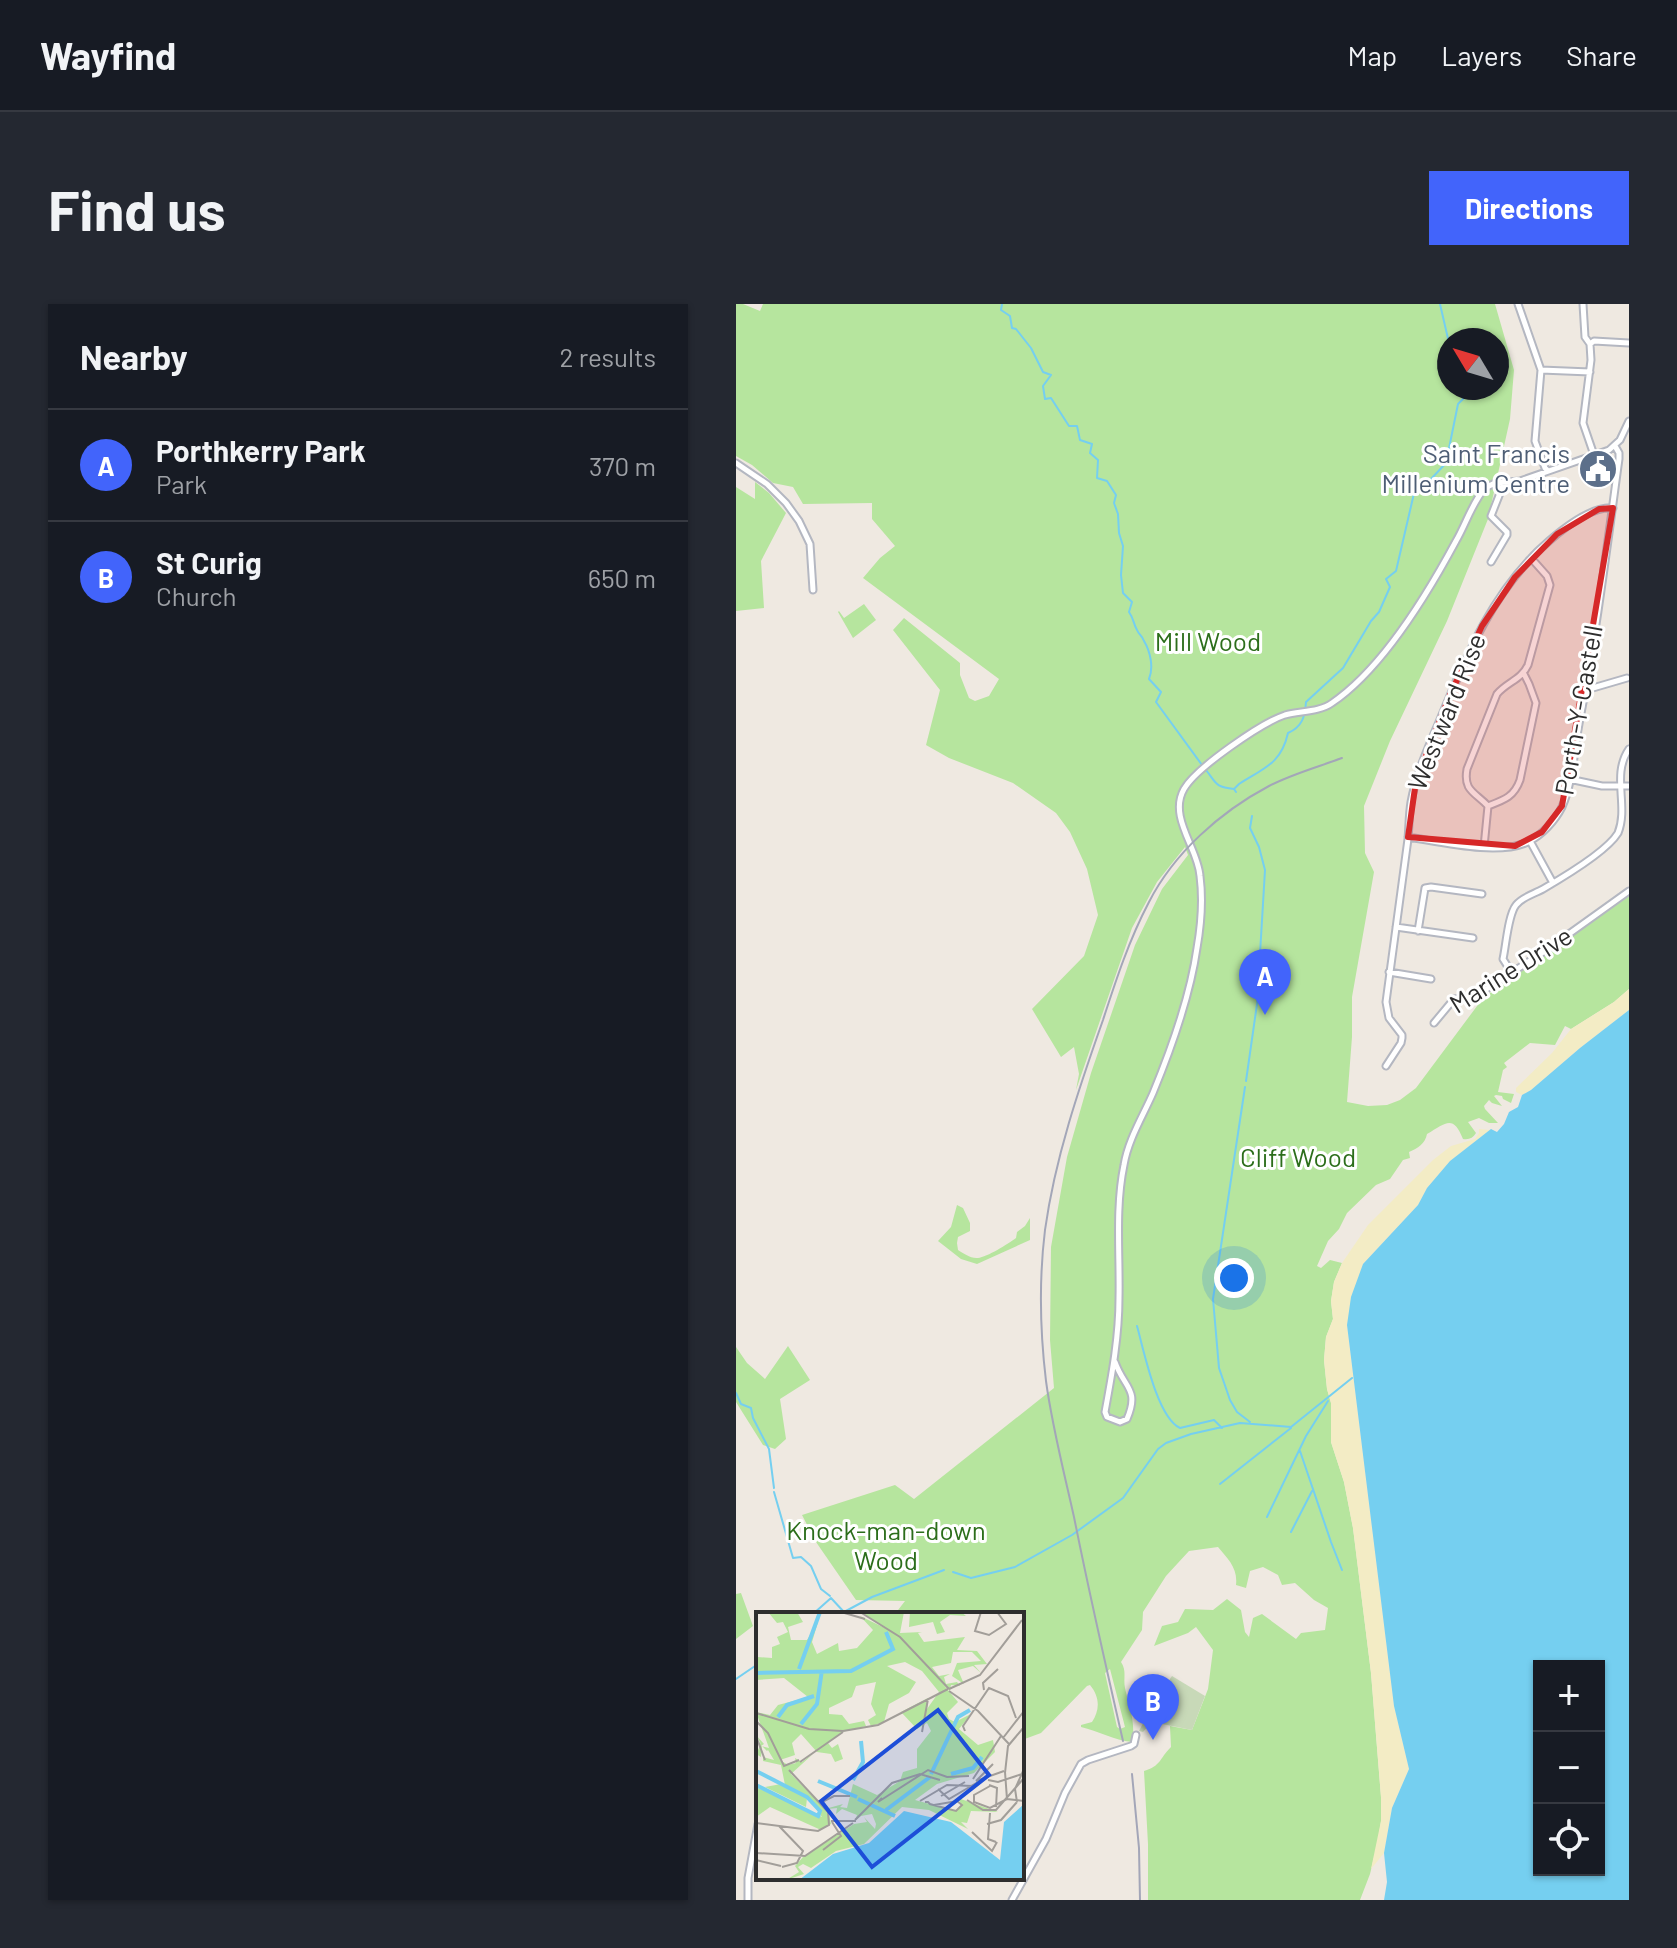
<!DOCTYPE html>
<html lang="en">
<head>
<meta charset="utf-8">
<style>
  :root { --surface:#171b24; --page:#242831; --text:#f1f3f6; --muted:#9ea1a6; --line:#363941; --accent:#4264fb }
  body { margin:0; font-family:Barlow,sans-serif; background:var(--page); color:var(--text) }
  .controls { position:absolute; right:24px; bottom:24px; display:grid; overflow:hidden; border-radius:0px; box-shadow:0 2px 6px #0004 }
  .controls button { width:72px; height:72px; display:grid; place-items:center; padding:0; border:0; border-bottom:2px solid var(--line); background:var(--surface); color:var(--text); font:40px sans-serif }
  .compass { position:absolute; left:701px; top:24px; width:72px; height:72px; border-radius:50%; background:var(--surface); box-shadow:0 2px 6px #0004; rotate:308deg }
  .you { position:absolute; left:498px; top:974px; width:28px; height:28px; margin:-20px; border:6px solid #fff; border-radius:50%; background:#1a73e8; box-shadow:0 0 0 12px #1a73e833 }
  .badge { display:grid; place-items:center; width:52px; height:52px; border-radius:50%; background:var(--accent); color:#fff; font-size:26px; font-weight:700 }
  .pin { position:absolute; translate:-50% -66px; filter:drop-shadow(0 2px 4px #0008) }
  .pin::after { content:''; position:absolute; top:42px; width:28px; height:24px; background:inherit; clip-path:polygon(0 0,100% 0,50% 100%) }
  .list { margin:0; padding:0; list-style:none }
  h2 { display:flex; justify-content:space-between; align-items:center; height:104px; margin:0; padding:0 32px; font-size:34px }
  h2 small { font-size:26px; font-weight:400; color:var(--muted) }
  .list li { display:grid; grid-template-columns:52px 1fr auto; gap:24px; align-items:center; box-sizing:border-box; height:112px; padding:0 32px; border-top:2px solid var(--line) }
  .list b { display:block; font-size:30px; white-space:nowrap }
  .list p { margin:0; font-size:26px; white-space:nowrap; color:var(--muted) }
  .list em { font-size:26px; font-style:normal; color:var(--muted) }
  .icon { flex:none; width:44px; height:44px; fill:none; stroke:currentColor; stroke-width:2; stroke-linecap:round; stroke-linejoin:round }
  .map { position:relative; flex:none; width:893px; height:1596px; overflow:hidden; border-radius:0px }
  header { display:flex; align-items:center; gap:48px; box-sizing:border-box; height:112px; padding:0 40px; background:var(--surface); border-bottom:2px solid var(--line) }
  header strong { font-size:38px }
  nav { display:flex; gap:44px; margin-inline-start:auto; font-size:28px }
  .intro { display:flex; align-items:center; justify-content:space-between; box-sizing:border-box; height:192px; padding:0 48px }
  h1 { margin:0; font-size:56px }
  .button { padding:20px 36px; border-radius:0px; background:var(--accent); color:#fff; font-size:28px; font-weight:700 }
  main { display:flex; gap:48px; padding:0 48px }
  aside { flex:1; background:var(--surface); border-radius:0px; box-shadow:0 2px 6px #0004 }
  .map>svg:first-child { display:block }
  .green { fill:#b6e59e; fill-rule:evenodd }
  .sand { fill:#f3ecc5 }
  .cemetery { fill:#c8d9b8 }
  .water { fill:#75cff0; fill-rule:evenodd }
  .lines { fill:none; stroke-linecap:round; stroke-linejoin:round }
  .stream { stroke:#75cff0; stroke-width:2 }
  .minor-casing { stroke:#b4b7c1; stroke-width:9 }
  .minor { stroke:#fff; stroke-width:5 }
  .rail { stroke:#a3a6b8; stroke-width:2 }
  .marked { fill:#d62828; fill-opacity:0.2; stroke:#d62828; stroke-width:6; stroke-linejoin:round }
  .labels { text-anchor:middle; stroke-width:6; stroke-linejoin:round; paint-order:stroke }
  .service-label { font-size:26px; fill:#4e5e75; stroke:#fff; text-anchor:end }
  .park-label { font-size:26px; fill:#2c6e1b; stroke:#fff }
  .street-label { font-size:26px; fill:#2e2e2e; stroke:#fff }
  .inset-river { fill:none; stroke:#75cff0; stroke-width:4 }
  .inset-road { fill:none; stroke:#a29e99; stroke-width:2 }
  .view { fill:#1d4ed8; fill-opacity:0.15; stroke:#1d4ed8; stroke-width:4 }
  .inset-edge { fill:none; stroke:#2e2e2e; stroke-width:4 }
</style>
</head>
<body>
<header>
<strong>Wayfind</strong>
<nav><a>Map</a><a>Layers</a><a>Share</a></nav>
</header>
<div class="intro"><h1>Find us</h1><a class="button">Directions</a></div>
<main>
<aside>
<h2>Nearby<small>2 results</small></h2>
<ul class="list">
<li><span class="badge">A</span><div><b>Porthkerry Park</b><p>Park</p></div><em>370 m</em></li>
<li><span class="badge">B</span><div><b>St Curig</b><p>Church</p></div><em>650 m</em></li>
</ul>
</aside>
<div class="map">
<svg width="893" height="1596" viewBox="0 0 893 1596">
  <rect width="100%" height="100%" fill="#efe9e1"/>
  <!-- green -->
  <path class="green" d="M0 0H7L24 7 27 0H759L778 66 774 115 752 215 711 317 654 437 628 502 629 549 638 568 616 693V733L611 798 632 802 651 801 664 796 680 784 747 694 893 592V685L878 698 835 725 829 722 819 741 794 739 768 759 771 763 767 766 762 788 778 790 775 799 767 795 766 792 760 791 758 792 766 802 756 799 753 796 748 802 749 805 762 819H753L743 814 732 818 740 829C737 834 733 836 727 835 717 810 710 819 691 830 689 840 682 844 673 848L674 854 667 856 654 875 640 881 611 909 603 925 592 937 581 962 585 964 594 956 606 959 598 978 595 997 597 1015 590 1033 588 1056 591 1085 595 1099V1138L608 1178 617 1224 635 1369 645 1493V1517L642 1537 634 1570 624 1596H412V1540L408 1467C425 1462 423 1455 435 1443L434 1422 456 1426 472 1385 477 1346 460 1323 452 1329 418 1342 426 1322 442 1318 449 1305 477 1306 491 1295 505 1306 509 1328 513 1333 517 1314 526 1310 560 1335 565 1329 589 1326 592 1304 578 1296 559 1279 546 1281 542 1271 527 1263 514 1267 510 1284 500 1281C502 1264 492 1255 482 1243L453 1247 430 1272 407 1308 406 1326 385 1358C391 1367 387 1374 389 1384 393 1403 400 1418 396 1438 378 1436 362 1427 345 1423V1421L356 1418C364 1406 364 1393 354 1381L351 1382 305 1429 286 1436V1310H159L169 1297 120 1296 80 1238 66 1211 159 1181 178 1195 318 1084 314 1036 315 943 331 853 355 769 399 641 426 585 452 551 449 543 421 578 396 624 340 786 343 770 338 743 325 753 296 705 348 652 362 611 351 565 334 528 320 509 277 479 213 454 190 441 204 386 157 326 168 314 224 359V371L233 394 239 397 253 392 263 375 127 274 144 254 159 242 136 215V199L67 200 57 183 37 179 16 161 0 152ZM713 36H761V84H713ZM374 1365 389 1423 384 1425 381 1423 369 1369Z
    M19 178 33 189 50 209 25 257 28 304 0 307V183L19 195Z
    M128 300 140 316 117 334 102 308 103 307 108 314Z
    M221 901 227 904 234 919V927L222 933 221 939 222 946C227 949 235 955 242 954 251 953 272 940 280 934L281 928 289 922 294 914V936L241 960 225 955 202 937 215 923Z
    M52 1042 74 1076 44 1095 50 1135 39 1145 27 1141 0 1098V1043L11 1059 29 1075Z
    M5 1289 17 1322 0 1335V1290Z"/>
  <!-- sand -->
  <path class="sand" d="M893 685V706L844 744 795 786 786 791 780 788V784L816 749 835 725 878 698Z
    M743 825 754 826 714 857 691 884 682 901 627 960 611 1021 658 1402 673 1465 656 1504 648 1549 635 1565 645 1517V1493L635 1369 617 1224 608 1178 595 1138V1099L591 1085 588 1056 590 1033 597 1015 595 997 598 978 606 959 632 921 697 856 715 842 739 835 743 829Z"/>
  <!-- cemetery -->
  <path class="cemetery" d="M436 1372 469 1392 456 1426 416 1418 407 1428 403 1427 418 1398Z"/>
  <!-- water -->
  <path class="water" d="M893 706V1596H648L651 1578 648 1549 656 1504 673 1465 658 1402 611 1021 615 993 627 960 682 901 691 884 714 857 755 825 761 828 768 820 773 808 782 803 786 791 795 786 844 744ZM863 1362V1566H803V1362Z"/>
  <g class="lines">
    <!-- stream -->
    <path class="stream" d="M266 0 265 6 274 12 276 24 280 25 295 44 307 68 315 71 307 82 309 95 315 94 333 122H341L344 136 356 140 354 149 362 156 361 174 371 177 380 191 378 199 382 210 383 229 387 242 385 271 387 289 396 298 393 308C398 315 397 319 401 326 403 331 406 331 408 337 414 347 418 363 413 375L425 388 420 398 466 461
      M704 0 713 39
      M470 466C481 480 479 483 498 485L500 488
      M498 485 503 480C528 464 545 460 552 429 566 423 569 413 570 398L607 364 635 317 643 308 654 283 650 275 660 267 679 185 695 175 710 159 722 100 731 91 724 84
      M510 777 521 700 529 566 523 543 514 524 516 512
      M509 783 477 995 483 1064 494 1096 501 1108 514 1118
      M401 1022C408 1047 421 1113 444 1124L478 1116 486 1124
      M0 1089 5 1100 15 1104 17 1114 33 1145 38 1184
      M564 1147 595 1238 606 1266
      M484 1180 555 1124
      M38 1188 57 1254 65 1253 75 1262 85 1285 94 1292
      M531 1213 570 1132 592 1097
      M555 1228 576 1187
      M217 1268 235 1274 279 1263 336 1231 387 1194 422 1145 430 1139 455 1130 504 1119 555 1123 616 1074
      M77 1310 95 1294 108 1308 136 1293 208 1266
      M0 1375 22 1360"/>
    <!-- minor casing -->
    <g class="minor-casing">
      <path id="minor" d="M782 0 805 66 799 137 809 164 811 166
        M847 0 849 33 854 40 855 56 847 119 858 151
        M854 40 858 37 893 39
        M805 66 854 68
        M0 159 31 180 50 199 63 217 74 240 77 286
        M755 258 771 231V228L755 212 768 179
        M850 386 891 374
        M833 475 866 482H893
        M752 502C768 496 778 493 784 476L800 399 793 380 788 370
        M672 533C705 538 762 552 792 538 806 531 819 517 826 503 837 478 838 447 843 420 860 332 871 243 883 155V149L879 142
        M794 537 817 579
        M748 543 752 502C739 488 727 487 731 465L761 390C771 378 785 376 792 361L814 281 811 272 795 254
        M660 623 737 634
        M682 627 689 584 695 583 746 590
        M653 668 695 675
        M776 669 767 655C770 642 772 611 780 601 786 593 798 590 807 585 826 574 871 547 882 529 893 502 875 471 893 445
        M698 719 718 695 736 693 746 688 812 645 893 587
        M650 762 665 739 666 734V731L653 714 650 698C657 644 665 589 672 535 673 523 673 510 675 498 680 470 692 444 703 418 730 352 758 284 813 237 828 224 856 202 877 204
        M379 1058C388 1084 404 1085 391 1115L384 1118 371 1113 369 1108C376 1070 383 1033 383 994 384 951 379 904 388 861 392 836 407 812 417 789 436 743 454 693 461 644 465 621 467 595 464 572 462 544 432 513 448 485 460 464 525 419 549 411 564 407 584 408 596 399 646 365 691 291 720 237 730 220 736 199 749 184L759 179 784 177 873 146 884 136 893 117
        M12 1596V1574L22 1520
        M276 1596 310 1535 329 1489 345 1460 352 1456 395 1442 398 1440 400 1431"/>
    </g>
    <!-- minor -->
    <use href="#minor" class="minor"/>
    <!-- rail -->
    <path class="rail" d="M387 1437C370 1363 353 1288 338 1213 328 1168 316 1122 310 1077 304 1027 303 975 309 926 319 854 343 784 367 716 380 676 393 636 413 598 438 549 484 508 533 482 556 470 582 463 606 454
      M396 1470 403 1544 404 1596"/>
  </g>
  <!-- marked area -->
  <path class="marked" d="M877 204 826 502 806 528 779 542 672 533 680 477 714 391 746 322 779 273 821 230 863 205Z"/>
  <!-- icons -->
  <defs>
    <g id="civic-disc" transform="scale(2)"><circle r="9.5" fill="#5c6f8a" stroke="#fff"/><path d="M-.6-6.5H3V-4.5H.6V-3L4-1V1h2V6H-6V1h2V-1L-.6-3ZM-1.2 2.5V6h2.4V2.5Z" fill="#fff"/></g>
  </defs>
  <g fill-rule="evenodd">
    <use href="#civic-disc" x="862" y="165"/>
  </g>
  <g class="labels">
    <!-- service labels -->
    <g class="service-label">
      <text x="834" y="159">Saint Francis<tspan x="834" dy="30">Millenium Centre</tspan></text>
    </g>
    <!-- park labels -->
    <g class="park-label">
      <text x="472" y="347">Mill Wood</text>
      <text x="562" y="863">Cliff Wood</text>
      <text x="150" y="1236">Knock-man-down<tspan x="150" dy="30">Wood</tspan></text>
    </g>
    <!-- street labels -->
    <g class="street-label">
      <text transform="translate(843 406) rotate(-80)" y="9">Porth-Y-Castell</text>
      <text transform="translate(711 408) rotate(-68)" y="9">Westward Rise</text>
      <text transform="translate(775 666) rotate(-32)" y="9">Marine Drive</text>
    </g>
  </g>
  <!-- overview -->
  <g transform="translate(20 1308)">
    <rect width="268" height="268" fill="#efe9e1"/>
    <path d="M12 0H41L47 10 32 15 35 28H51L62 10 56 30 61 42 82 31 83 39 101 36 117 18 104 4 131 17 105 0H148L144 21 166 20 162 21 168 30 209 25 201 38 221 39 231 52 218 53 225 61 217 54 202 58 208 72 196 64 201 51 225 49 216 40H197L195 51 176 55 183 64 194 62 188 65 190 72 201 70 204 74 195 73 194 79 186 71 202 90 191 101 193 107 199 110 215 102 203 117 222 133 237 128 239 140 218 161 181 172 159 188 200 199 206 194 202 186 242 200 215 199 211 211 205 210 212 217 173 198 146 195 108 232 80 239 55 256 47 252 42 255 48 262 30 268 43 260 39 254 47 245 98 212 111 210 108 205 119 217 120 212 116 202 105 204 99 209 101 203 86 197 80 202 81 196 72 197 75 212 65 218 14 195 0 205 2 176 66 205 52 185 29 173 25 153 7 149V145L18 148 12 138 11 139 6 134 5 145 0 142 4 134 0 127 5 132 0 123 8 132 5 134 13 136 0 100 14 103 22 93 52 85 28 66 0 68 1 45 16 46V35L24 32 21 25 32 20 27 10 21 11ZM149 50 166 59 183 80 171 97 172 86 145 100 161 117 171 111 175 119 161 137V156L147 160 144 169 121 183 97 172 91 196 84 195 87 192 69 197 35 162 57 142 46 150 39 146 40 151 32 153 24 148 39 143 36 131 45 122 61 140 75 142 79 150 87 147 82 132 76 136 72 131 86 120 110 114 108 109 93 112 86 103 73 102V96L96 85 100 74 120 70 115 92 120 103 112 108 115 114 128 110 133 92 153 81 160 70 131 54ZM154 0H205L210 4 194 3 184 10 189 20 181 22 177 10 153 15ZM25 172 51 186 50 195 9 175Z" fill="#b6e59e" fill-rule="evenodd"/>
    <path d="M268 192V268H43L77 242 113 231 148 199 195 210 244 248 248 210Z" fill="#75cff0"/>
    <path class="inset-river" d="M43 57 64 0M0 61 95 59 137 37 130 20M22 105 31 93 58 84M45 112 61 92 66 58M0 159 51 185 64 199 62 204M175 162 202 105 214 98M195 162 217 156 226 145M97 168 107 150 105 129M62 169 101 185M0 173 64 205M154 180 174 165M102 187 139 204M130 198 154 180"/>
    <path class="inset-road" d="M85 0 109 7M104 0 144 25 193 77M225 0 219 19 233 23 250 12 241 0M193 77 224 63 266 8M228 78 227 71 242 57M193 79 222 99 253 132M0 101 53 117 87 119M0 109 12 121 28 154 43 148M87 119 122 113 192 77M209 119 207 114 233 76 252 84 260 106M166 120 172 87M0 124 9 148M247 126 268 99M44 150 87 120M249 160 251 187 268 189M249 161 252 134 268 115M217 167 245 124M232 168 242 170 266 162M220 169 248 159M220 169 237 152M233 173 241 176 240 195M234 174 218 183V190L234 196 251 187M182 177 193 187 222 170M185 184 209 170M126 186 122 190 172 158 191 165 213 164M211 188 227 198H240L268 166M164 189 191 173 217 174M169 190H172L174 192 181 194 185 195 200 199 206 193 201 189 178 193M261 190 259 177 268 157M64 191 78 184H94M234 201 232 227 240 230M99 208 136 171 164 162 184 168M75 209H100M0 211 62 219 73 213 72 200 33 158M231 212 245 208 261 190M23 214 47 239 41 251 26 255M216 220 236 239 241 230M67 238 85 224 76 210M0 241 49 244 97 211M0 248 25 254"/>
    <path class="view" d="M182 98 233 163 116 255 65 189Z"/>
    <rect width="268" height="268" class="inset-edge"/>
  </g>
</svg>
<div class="controls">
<button>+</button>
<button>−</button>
<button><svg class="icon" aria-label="locate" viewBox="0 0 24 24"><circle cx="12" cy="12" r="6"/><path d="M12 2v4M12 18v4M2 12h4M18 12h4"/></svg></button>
</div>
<svg class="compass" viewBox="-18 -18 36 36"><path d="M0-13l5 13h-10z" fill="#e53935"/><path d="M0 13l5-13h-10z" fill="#9ea1a6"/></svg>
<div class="you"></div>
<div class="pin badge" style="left:529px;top:711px">A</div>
<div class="pin badge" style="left:417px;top:1436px">B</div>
</div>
</main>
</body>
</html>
